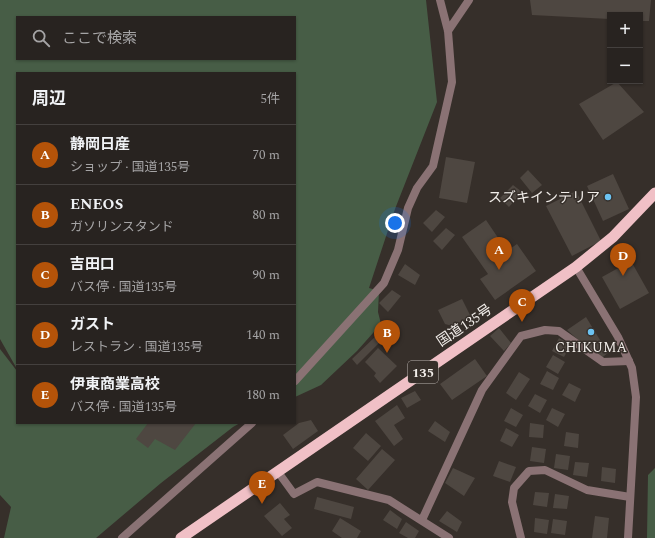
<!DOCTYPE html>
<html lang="ja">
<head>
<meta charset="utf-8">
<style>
  :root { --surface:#282320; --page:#302b29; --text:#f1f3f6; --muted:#a5a4a5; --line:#44403e; --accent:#b45309 }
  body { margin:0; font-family:Spectral,"Noto Sans JP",serif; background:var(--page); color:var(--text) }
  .controls { position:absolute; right:12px; top:12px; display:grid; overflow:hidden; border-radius:0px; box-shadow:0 1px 3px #0004 }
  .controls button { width:36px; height:36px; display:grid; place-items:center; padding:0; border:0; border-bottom:1px solid var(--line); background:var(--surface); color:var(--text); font:20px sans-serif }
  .you { position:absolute; left:395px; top:223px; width:14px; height:14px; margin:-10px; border:3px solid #fff; border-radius:50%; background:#1a73e8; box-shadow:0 0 0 6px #1a73e833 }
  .badge { display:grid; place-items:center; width:26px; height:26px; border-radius:50%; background:var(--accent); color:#fff; font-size:13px; font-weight:700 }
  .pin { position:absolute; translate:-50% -33px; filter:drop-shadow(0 1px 2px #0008) }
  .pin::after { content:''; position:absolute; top:21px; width:14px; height:12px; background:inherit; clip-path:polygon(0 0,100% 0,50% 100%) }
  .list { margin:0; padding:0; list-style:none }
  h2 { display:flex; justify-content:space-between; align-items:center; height:52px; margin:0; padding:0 16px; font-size:17px }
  h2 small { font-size:13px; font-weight:400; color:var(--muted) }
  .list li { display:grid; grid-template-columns:26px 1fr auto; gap:12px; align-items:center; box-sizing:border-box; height:60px; padding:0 16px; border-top:1px solid var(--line) }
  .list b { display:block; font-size:15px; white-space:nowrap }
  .list p { margin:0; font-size:13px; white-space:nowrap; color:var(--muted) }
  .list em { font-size:13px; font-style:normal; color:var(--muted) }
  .icon { flex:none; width:22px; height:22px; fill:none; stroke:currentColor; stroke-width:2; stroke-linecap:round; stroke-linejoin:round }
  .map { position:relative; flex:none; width:655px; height:538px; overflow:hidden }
  .search { position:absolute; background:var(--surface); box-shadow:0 1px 3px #0004; left:16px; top:16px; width:280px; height:44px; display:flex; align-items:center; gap:10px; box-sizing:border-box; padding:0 14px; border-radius:0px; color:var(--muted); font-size:15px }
  .panel { position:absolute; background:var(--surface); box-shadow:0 1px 3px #0004; left:16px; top:72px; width:280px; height:352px; border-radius:0px }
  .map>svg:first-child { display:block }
  .green { fill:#475d46; fill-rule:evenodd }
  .building { fill:#4e4741 }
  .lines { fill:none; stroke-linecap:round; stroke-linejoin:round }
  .minor { stroke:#8a7274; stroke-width:8 }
  .tertiary { stroke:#8a7274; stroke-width:8 }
  .trunk { stroke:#f0c0c6; stroke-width:11 }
  .poi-dot { fill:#6cc3f2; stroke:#362f2a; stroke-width:1.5 }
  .labels { text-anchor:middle; stroke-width:3; stroke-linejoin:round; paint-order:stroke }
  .shield { fill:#362f2a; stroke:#bab5b0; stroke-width:1 }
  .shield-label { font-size:13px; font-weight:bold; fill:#f2eeea }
  .poi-label { font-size:14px; fill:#f2eeea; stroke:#362f2a; text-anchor:end }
  .street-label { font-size:14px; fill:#f2eeea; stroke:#362f2a }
</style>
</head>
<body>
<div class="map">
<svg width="655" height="538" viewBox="0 0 655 538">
  <rect width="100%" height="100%" fill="#362f2a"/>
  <!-- green -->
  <path class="green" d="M0 0H426L437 102 395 209 369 288 379 291 378 312 381 324 357 351 321 385 295 397V73H17V369L0 339ZM17 17H295V59H17Z
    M0 349 17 371V423H240L233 427 161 483 96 538H4L11 507 0 495Z
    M655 468V538H647L648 475Z"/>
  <!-- building -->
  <path class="building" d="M530 0H651L649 21H640V15H610V19L532 15Z
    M617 82 644 112 603 140 579 104Z
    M446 157 475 162 467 203 439 198Z
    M528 170 542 185 532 193 520 178Z
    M613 174 629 209 603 221 587 186Z
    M513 185 522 192 509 207 500 198Z
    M576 191 601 241 572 256 546 206Z
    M436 210 445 217 432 232 423 223Z
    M486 220 507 251 517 244 536 271 495 300 480 279 488 274 462 237Z
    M446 228 455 235 442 250 433 241Z
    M631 261 649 293 620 309 602 277Z
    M405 264 420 275 415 285 398 275Z
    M392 290 401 296 388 312 379 303Z
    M462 299 471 317 452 326 445 324 438 310Z
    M586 317 608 353 600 359 567 330Z
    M499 328 511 343 504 351 490 336Z
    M378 334H384L390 340 388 343 385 341 381 345 379 343 357 365 352 359Z
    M559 338 571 345 564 357 552 351Z
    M378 348 397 366 380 383 374 376 376 373 365 362Z
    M553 355 565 362 558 374 546 367Z
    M475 359 487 376 452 400 440 384Z
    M547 371 559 378 553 390 540 384Z
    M519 372 530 379 516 400 506 393Z
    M569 383 581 389 575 402 562 395Z
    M415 391 421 400 407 408 401 398Z
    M535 394 547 400 540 413 528 406Z
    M397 405 405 418 394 425 403 439 394 446 375 421Z
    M511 408 523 415 516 427 504 421Z
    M552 408 565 414 558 427 546 420Z
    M311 420 318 431 293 449 283 435 299 423Z
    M435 421 450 432 445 442 428 431Z
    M148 423H196L175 450 155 439 148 448 136 439Z
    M530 423 544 425 543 438 529 437Z
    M506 428 519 435 512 447 500 441Z
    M566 432 579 434 578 448 564 446Z
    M366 433 381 446 368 461 353 448Z
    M532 447 546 449 544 463 530 461Z
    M382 449 395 460 368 490 356 479Z
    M556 454 570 456 568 470 554 468Z
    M499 461 516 467 510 482 493 476Z
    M575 462 589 463 587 477 573 475Z
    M602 467 616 469 615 483 601 481Z
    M453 468 475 478 464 496 445 483Z
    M535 492 549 493 547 507 533 505Z
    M555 494 569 496 567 509 553 508Z
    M317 497 354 507 351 519 314 509Z
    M280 503 290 515 284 519 292 528 282 536 264 516Z
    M390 510 402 519 397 529 383 520Z
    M447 511 462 522 457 532 439 521Z
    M595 516 609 518 607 538H592Z
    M340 518 361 531 357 538H342L332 531Z
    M535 518 549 520 547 534 534 532Z
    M553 519 567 521 565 535 551 533Z
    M406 522 419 531 415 538H408L399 533Z"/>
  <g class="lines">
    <!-- minor -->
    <path class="minor" d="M448 31 469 0
      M295 381 384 283 398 250 408 208 417 188 433 166 452 82 448 31 440 0
      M278 472 294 494 317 482 389 500 449 538
      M422 520 482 390 521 336 545 330 559 331 603 362 629 361
      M122 538 252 423
      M521 538 512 502 514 488 529 471 545 470 587 490 630 497"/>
    <!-- tertiary -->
    <path class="tertiary" d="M576 267 618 337 632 368 636 397 628 538"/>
    <!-- trunk -->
    <path class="trunk" d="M181 538 576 267 613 237 655 193"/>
  </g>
  <!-- markers -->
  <g class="poi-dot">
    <circle cx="608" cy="197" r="4"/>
    <circle cx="591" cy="332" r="4"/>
  </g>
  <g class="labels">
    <!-- shield labels -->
    <rect class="shield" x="408" y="361" width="30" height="22" rx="3"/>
    <g class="shield-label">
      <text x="423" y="377">135</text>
    </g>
    <!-- poi labels -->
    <g class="poi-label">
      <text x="600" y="202">スズキインテリア</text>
      <text x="591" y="352" text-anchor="middle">CHIKUMA</text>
    </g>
    <!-- street labels -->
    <g class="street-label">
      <text transform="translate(464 325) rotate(-34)" y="5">国道135号</text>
    </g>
  </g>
</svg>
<div class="controls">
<button>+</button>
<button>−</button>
</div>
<div class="you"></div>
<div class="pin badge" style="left:499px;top:270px">A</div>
<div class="pin badge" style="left:387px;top:353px">B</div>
<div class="pin badge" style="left:522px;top:322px">C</div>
<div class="pin badge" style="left:623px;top:276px">D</div>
<div class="pin badge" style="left:262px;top:504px">E</div>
<div class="search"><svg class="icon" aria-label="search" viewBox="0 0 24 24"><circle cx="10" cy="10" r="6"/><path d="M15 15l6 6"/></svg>ここで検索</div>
<section class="panel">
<h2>周辺<small>5件</small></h2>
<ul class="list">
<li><span class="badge">A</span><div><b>静岡日産</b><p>ショップ · 国道135号</p></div><em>70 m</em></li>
<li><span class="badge">B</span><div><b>ENEOS</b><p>ガソリンスタンド</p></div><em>80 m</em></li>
<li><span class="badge">C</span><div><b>吉田口</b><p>バス停 · 国道135号</p></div><em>90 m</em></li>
<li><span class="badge">D</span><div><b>ガスト</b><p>レストラン · 国道135号</p></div><em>140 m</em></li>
<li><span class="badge">E</span><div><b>伊東商業高校</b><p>バス停 · 国道135号</p></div><em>180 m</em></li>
</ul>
</section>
</div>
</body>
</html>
